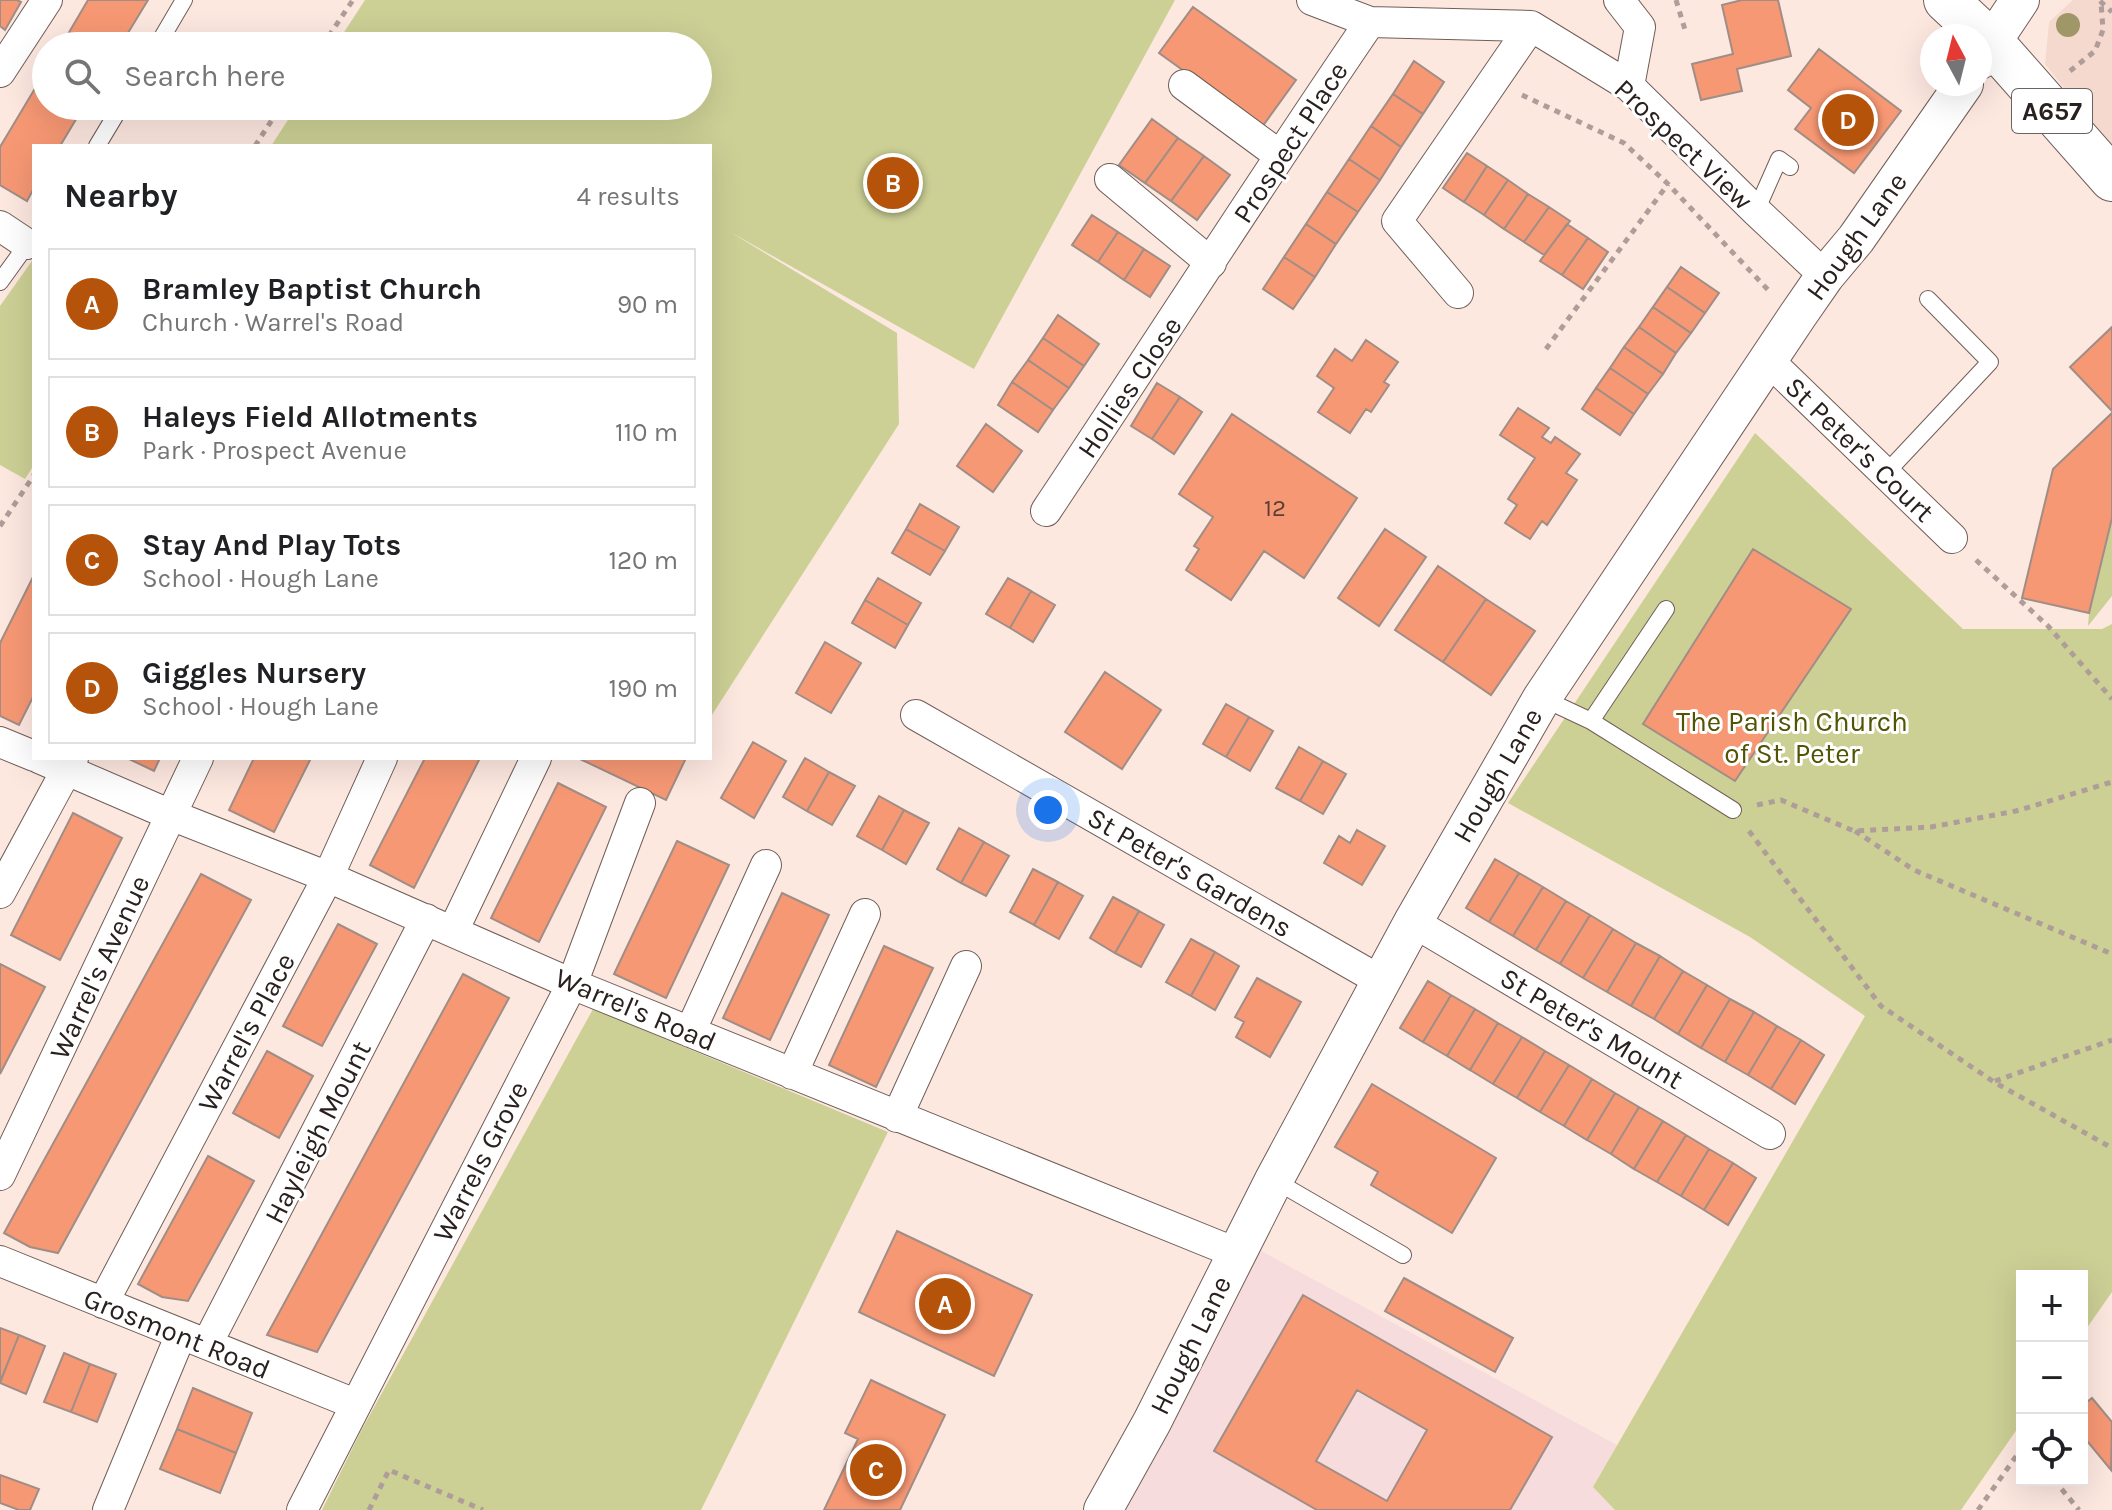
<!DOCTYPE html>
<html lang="en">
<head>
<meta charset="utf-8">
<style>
  :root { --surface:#fff; --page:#f6f6f6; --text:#202124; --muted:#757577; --line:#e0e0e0; --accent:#b45309 }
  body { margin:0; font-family:Karla,sans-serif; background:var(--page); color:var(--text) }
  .controls { position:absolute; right:24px; bottom:24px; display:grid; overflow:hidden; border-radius:0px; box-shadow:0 8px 32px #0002 }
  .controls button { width:72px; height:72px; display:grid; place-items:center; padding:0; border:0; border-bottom:2px solid var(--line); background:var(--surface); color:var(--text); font:40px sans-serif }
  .compass { position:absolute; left:1920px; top:24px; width:72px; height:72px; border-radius:50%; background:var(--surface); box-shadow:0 8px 32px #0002; rotate:353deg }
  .you { position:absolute; left:1048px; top:810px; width:28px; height:28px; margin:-20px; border:6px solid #fff; border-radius:50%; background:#1a73e8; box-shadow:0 0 0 12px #1a73e833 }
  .badge { display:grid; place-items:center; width:52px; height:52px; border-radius:50%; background:var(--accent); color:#fff; font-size:26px; font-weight:700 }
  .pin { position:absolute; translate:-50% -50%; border:4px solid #fff; box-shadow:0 2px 8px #0006 }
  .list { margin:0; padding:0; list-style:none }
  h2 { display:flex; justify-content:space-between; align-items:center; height:104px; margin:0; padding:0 32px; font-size:34px }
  h2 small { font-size:26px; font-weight:400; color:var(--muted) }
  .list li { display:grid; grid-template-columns:52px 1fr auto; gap:24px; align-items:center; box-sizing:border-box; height:112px; margin:0 16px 16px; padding:0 16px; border:2px solid var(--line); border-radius:0px }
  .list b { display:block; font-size:30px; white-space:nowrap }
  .list p { margin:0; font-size:26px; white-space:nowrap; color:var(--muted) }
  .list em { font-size:26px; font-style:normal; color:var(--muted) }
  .icon { flex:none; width:44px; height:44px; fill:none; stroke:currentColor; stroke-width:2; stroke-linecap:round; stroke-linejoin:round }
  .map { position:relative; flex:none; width:2112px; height:1510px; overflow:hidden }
  .search { position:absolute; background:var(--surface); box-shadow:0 8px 32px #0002; left:32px; top:32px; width:680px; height:88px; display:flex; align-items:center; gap:20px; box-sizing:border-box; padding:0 28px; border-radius:44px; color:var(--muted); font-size:30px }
  .panel { position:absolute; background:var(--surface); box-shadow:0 8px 32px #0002; left:32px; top:144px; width:680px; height:616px; border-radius:0px }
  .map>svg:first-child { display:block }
  .built { fill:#f6d9ce }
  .education { fill:#f7dcdd }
  .green { fill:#ccd095 }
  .building { fill:#f79874; stroke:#a08d86; stroke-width:2; fill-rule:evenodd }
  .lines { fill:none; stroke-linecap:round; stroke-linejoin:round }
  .service-casing { stroke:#705e57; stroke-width:18 }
  .minor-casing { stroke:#705e57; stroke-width:32 }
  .tertiary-casing { stroke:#705e57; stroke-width:40 }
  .primary-casing { stroke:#705e57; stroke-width:46 }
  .path { stroke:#ae9d98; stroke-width:5; stroke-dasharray:6 6; stroke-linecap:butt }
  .service { stroke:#fff; stroke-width:16 }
  .minor { stroke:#fff; stroke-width:30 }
  .tertiary { stroke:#fff; stroke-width:38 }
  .primary { stroke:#fff; stroke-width:44 }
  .tree { fill:#9f9767 }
  .labels { text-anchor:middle; stroke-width:6; stroke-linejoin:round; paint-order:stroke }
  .number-label { font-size:24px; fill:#5c3f34 }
  .shield { fill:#fff; stroke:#696462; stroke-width:2 }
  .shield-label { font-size:26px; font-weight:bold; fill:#29211f }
  .street-label { font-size:28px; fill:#29211f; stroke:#fff }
  .park-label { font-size:28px; fill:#525404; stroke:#fff }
</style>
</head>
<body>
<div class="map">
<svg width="2112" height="1510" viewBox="0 0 2112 1510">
  <rect width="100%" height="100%" fill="#fde8e0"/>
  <!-- built -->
  <path class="built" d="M2073 0H2112V148L2045 64 2049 22Z"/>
  <!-- education -->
  <path class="education" d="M1256 1248 1617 1445 1594 1487 1615 1510H1124Z"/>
  <!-- green -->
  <path class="green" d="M365 0H1175L974 369 730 232 897 333 899 424 710 718V146H271L297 106H698V46H335Z
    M34 258V465L25 479 0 465V306Z
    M1755 433 1963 629H2102L2112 624V1292L2082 1335V1276H2022V1422L1961 1510H1615L1593 1487 1865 1016 1750 937 1508 803Z
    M2112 518V596L2088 626 2089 613Z
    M593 1009 888 1132 701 1510H322L361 1431Z"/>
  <!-- building -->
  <path class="building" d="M0 0H17L21 2 5 30 0 26Z
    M88 0H148L120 46H61Z
    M1742 0H1778L1791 56 1737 69 1742 91 1701 100 1692 64 1733 54 1722 5Z
    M1193 7 1296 80 1262 127 1159 53Z
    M1819 49 1901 111 1854 173 1795 129 1811 108 1788 90Z
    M1414 61 1444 82 1423 114 1393 94Z
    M46 70V106H84L60 146H34V188L27 201 0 185V147Z
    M1393 94 1423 114 1401 147 1371 126Z
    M1152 119 1178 138 1145 183 1119 165Z
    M1371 126 1401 147 1380 180 1349 159Z
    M1178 138 1204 156 1171 201 1145 183Z
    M1467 153 1487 166 1464 202 1443 188Z
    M1204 156 1230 175 1197 220 1171 201Z
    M1349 159 1380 180 1358 212 1327 192Z
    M1487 166 1508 180 1484 215 1464 202Z
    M1508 180 1528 194 1504 229 1484 215Z
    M1327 192 1358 212 1336 244 1306 224Z
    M1528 194 1549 207 1524 242 1504 229Z
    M1549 207 1570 221 1544 255 1524 242Z
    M1092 215 1118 232 1098 262 1072 245Z
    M1306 224 1336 244 1315 277 1284 257Z
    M1567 224 1588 238 1562 275 1540 261Z
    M1118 232 1144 249 1124 280 1098 262Z
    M1588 238 1608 252 1583 289 1562 275Z
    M1144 249 1170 266 1150 297 1124 280Z
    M1284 257 1315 277 1293 309 1263 289Z
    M1681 267 1719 293 1705 313 1667 287Z
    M1667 287 1705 313 1691 333 1653 307Z
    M1653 307 1691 333 1676 353 1639 327Z
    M1058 315 1099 344 1084 366 1043 338Z
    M1639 327 1676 353 1663 374 1624 347Z
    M2112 327V411L2070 367Z
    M1043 338 1084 366 1069 388 1028 360Z
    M1366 340 1398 362 1384 382 1389 385 1371 412 1366 409 1350 433 1318 412 1334 388 1317 376 1335 349 1352 361Z
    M1624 347 1663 374 1648 394 1610 368Z
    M1028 360 1069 388 1053 410 1012 382Z
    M1610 368 1648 394 1634 414 1596 388Z
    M1012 382 1053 410 1038 432 998 405Z
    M1157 383 1180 397 1152 439 1131 426Z
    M1596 388 1634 414 1620 435 1582 409Z
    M1180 397 1202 412 1174 454 1152 439Z
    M1518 408 1549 428 1542 437 1551 443 1555 437 1580 454 1566 473 1577 480 1547 525 1542 521 1530 539 1505 523 1517 505 1508 499 1535 458 1500 435Z
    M2112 413V518L2089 613 2022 598 2053 469Z
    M1232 414 1357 498 1304 578 1264 551 1231 600 1186 570 1199 549 1194 546 1213 517 1179 494Z
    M986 424 1022 451 993 492 957 466Z
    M920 504 959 527 945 551 906 529Z
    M906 529 945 551 930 575 892 553Z
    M1385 529 1426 557 1379 626 1338 598Z
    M1753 549 1851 609 1735 781 1643 724Z
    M1438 566 1486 599 1443 662 1395 630Z
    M34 575V695L19 725 0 716V643Z
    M878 578 921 603 908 625 865 600Z
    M1008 578 1031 591 1010 628 986 614Z
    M1031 591 1055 605 1033 642 1010 628Z
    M1486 599 1535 631 1491 695 1443 662Z
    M865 600 908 625 895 648 852 623Z
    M825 642 861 663 831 713 796 693Z
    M1105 672 1161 710 1122 769 1065 732Z
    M1226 704 1249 717 1226 757 1203 744Z
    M1249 717 1273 731 1250 771 1226 757Z
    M753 742 786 761 754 818 721 798Z
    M1299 747 1323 761 1300 801 1276 788Z
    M127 758H160L154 771Z
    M254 758H311L274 832 229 810Z
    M425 758H480L414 888 370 865Z
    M578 758H686L666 800Z
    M805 758 829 772 807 811 783 797Z
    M1323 761 1346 774 1323 814 1300 801Z
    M829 772 855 786 832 825 807 811Z
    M558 783 606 807 539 942 491 918Z
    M879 796 904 810 882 850 857 836Z
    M904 810 929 823 906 864 882 850Z
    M73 813 122 838 60 960 11 935Z
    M959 828 984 842 961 883 937 869Z
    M1357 830 1385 846 1362 885 1324 863 1339 836 1350 843Z
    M677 841 729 865 666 998 614 974Z
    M984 842 1009 856 986 896 961 883Z
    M1495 859 1519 873 1489 922 1466 908Z
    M1033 869 1058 882 1034 925 1010 912Z
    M1519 873 1543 887 1513 936 1489 922Z
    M201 874 251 900 58 1253 30 1247 4 1233Z
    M1058 882 1083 896 1059 939 1034 925Z
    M1543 887 1566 901 1536 950 1513 936Z
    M782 893 829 915 770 1040 723 1018Z
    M1113 897 1139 911 1115 953 1090 938Z
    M1566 901 1590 915 1560 964 1536 950Z
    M1139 911 1164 925 1141 967 1115 953Z
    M1590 915 1613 929 1583 978 1560 964Z
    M338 924 377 944 322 1046 283 1026Z
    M1613 929 1636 943 1607 992 1583 978Z
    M1191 939 1215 952 1191 996 1166 982Z
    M1636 943 1660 956 1631 1006 1607 992Z
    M884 946 933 968 876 1087 829 1065Z
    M1215 952 1239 966 1215 1010 1191 996Z
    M1660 956 1683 971 1654 1019 1631 1006Z
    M0 964 45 987 0 1074Z
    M1683 971 1707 985 1678 1034 1654 1019Z
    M463 974 509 998 317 1352 267 1335Z
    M1257 978 1301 1002 1270 1057 1236 1037 1244 1022 1235 1017Z
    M1428 981 1451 995 1423 1042 1400 1028Z
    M1707 985 1730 999 1701 1048 1678 1034Z
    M1451 995 1475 1009 1447 1056 1423 1042Z
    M1730 999 1754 1012 1725 1062 1701 1048Z
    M1475 1009 1498 1023 1470 1070 1447 1056Z
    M1754 1012 1777 1026 1748 1075 1725 1062Z
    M1498 1023 1522 1037 1493 1084 1470 1070Z
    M1777 1026 1801 1040 1771 1089 1748 1075Z
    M1522 1037 1545 1051 1517 1098 1493 1084Z
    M1801 1040 1824 1055 1795 1104 1771 1089Z
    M267 1051 313 1076 279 1138 233 1113Z
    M1545 1051 1569 1065 1540 1112 1517 1098Z
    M1569 1065 1592 1079 1564 1126 1540 1112Z
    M1592 1079 1615 1093 1587 1140 1564 1126Z
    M1372 1084 1496 1158 1452 1233 1371 1185 1378 1172 1335 1147Z
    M1615 1093 1639 1107 1611 1154 1587 1140Z
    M1639 1107 1663 1121 1634 1169 1611 1154Z
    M1663 1121 1686 1135 1657 1182 1634 1169Z
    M1686 1135 1709 1149 1681 1196 1657 1182Z
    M1709 1149 1733 1163 1704 1210 1681 1196Z
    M208 1156 254 1181 188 1301 162 1297 138 1284Z
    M1733 1163 1756 1178 1728 1225 1704 1210Z
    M897 1231 1032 1295 994 1376 859 1312Z
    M1404 1278 1513 1338 1495 1372 1385 1311Z
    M1303 1295 1552 1437 1510 1510H1317L1214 1451ZM1357 1390 1427 1430 1387 1501 1316 1461Z
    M0 1328 19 1335 0 1382Z
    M19 1335 45 1346 26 1394 0 1383Z
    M64 1353 90 1364 71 1412 44 1402Z
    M90 1364 116 1374 97 1422 71 1412Z
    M871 1380 945 1415 900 1510H824L858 1439 845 1433Z
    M193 1388 252 1413 236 1453 177 1429Z
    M2092 1398 2112 1422 2111 1470 2082 1435V1406Z
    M177 1429 236 1453 220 1493 160 1469Z
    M0 1475 39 1489 30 1510H19L0 1503Z"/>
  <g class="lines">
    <!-- service casing -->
    <g class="service-casing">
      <path id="service" d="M157 46 184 0
        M97 146 121 106
        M1756 211 1779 159 1790 167
        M0 282 31 239
        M1885 474 1990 362 1928 299
        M1542 698 1591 721 1733 810
        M1591 721 1666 609
        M1274 1180 1403 1255"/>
    </g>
    <!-- minor casing -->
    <g class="minor-casing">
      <path id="minor" d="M1312 0 1370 22 1531 26 1629 86 1756 211 1825 276
        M1619 0 1640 27 1629 86
        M0 72 47 0
        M1184 85 1279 155
        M1110 179 1211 263
        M0 226 27 244
        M1458 293 1397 221 1531 26
        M1768 360 1952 538
        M1046 511C1155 348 1260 183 1370 22
        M916 715 1381 981
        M0 742 34 756
        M39 758 171 815 328 877 572 984 1236 1253
        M0 893 73 758
        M1413 922 1770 1134
        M453 931 536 758
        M690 1032 766 865
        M792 1074 865 914
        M897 1117 966 966
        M0 1175 198 758
        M0 1261 355 1404
        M103 1303 328 877 382 758
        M207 1344 426 919
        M108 1510 181 1334
        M302 1510 572 984 640 803"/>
    </g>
    <!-- tertiary casing -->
    <g class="tertiary-casing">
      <path id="tertiary" d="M1980 60 2020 0
        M1103 1510 1152 1422 1274 1180 1413 922 1542 698 1798 315 1825 276 1856 239 1964 84"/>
    </g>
    <!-- primary casing -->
    <g class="primary-casing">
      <path id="primary" d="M1946 0 1992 43 2112 179"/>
    </g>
    <!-- path -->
    <path class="path" d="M1676 0 1686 33
      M2100 1 2112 12
      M322 46 353 0
      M2070 71 2095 51 2103 30 2101 2
      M1522 95 1624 143 1668 184 1771 293
      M255 146 281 106
      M1546 349 1668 184
      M0 526 34 475
      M1976 560 2048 626 2112 699
      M1757 805 1781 800 1854 831 1931 827 2016 811 2112 782
      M1749 831 1881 1006 1994 1082 2112 1148
      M1855 831 1914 870 2112 954
      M1995 1081 2112 1040
      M2054 1480 2079 1510
      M369 1510 389 1470 483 1510
      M1978 1510 2022 1448"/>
    <!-- service -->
    <use href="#service" class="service"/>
    <!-- minor -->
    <use href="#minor" class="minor"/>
    <!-- tertiary -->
    <use href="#tertiary" class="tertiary"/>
    <!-- primary -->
    <use href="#primary" class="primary"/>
  </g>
  <!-- trees -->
  <circle class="tree" cx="2068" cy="25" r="12"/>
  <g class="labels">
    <!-- number labels -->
    <g class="number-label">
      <text x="1275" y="516">12</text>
    </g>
    <!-- shield labels -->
    <rect class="shield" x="2012" y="89" width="80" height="44" rx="6"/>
    <g class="shield-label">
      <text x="2052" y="120">A657</text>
    </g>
    <!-- street labels -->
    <g class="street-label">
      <text transform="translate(1290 142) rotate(-57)" y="10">Prospect Place</text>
      <text transform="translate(1684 144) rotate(43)" y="10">Prospect View</text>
      <text transform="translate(1856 236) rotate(-54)" y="10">Hough Lane</text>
      <text transform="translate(1129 387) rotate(-56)" y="10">Hollies Close</text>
      <text transform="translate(1860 449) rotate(44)" y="10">St Peter's Court</text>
      <text transform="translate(1497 775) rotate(-60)" y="10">Hough Lane</text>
      <text transform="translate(1190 872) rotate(30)" y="10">St Peter's Gardens</text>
      <text transform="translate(99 967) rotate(-65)" y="10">Warrel's Avenue</text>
      <text transform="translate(636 1009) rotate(23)" y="10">Warrel's Road</text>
      <text transform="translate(1592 1028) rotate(31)" y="10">St Peter's Mount</text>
      <text transform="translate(246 1032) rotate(-62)" y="10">Warrel's Place</text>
      <text transform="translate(317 1132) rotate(-63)" y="10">Hayleigh Mount</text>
      <text transform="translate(480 1161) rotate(-63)" y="10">Warrels Grove</text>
      <text transform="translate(177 1333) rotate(22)" y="10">Grosmont Road</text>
      <text transform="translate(1190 1345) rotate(-64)" y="10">Hough Lane</text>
    </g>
    <!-- park labels -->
    <g class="park-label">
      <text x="1792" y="731">The Parish Church<tspan x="1792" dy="32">of St. Peter</tspan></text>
    </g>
  </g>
</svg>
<div class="controls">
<button>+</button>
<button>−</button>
<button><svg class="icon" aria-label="locate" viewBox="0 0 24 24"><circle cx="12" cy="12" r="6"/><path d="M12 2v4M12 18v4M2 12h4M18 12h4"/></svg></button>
</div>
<svg class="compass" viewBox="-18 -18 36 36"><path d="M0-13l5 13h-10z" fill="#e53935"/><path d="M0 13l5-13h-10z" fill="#757577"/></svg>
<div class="you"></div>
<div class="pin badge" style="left:945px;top:1304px">A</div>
<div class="pin badge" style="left:893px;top:183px">B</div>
<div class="pin badge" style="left:876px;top:1470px">C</div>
<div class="pin badge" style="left:1848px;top:120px">D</div>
<div class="search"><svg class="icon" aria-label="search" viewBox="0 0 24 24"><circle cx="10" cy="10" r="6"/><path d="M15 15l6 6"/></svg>Search here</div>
<section class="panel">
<h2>Nearby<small>4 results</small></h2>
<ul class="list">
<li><span class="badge">A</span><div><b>Bramley Baptist Church</b><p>Church · Warrel's Road</p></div><em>90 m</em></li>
<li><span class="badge">B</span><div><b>Haleys Field Allotments</b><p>Park · Prospect Avenue</p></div><em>110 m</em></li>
<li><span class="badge">C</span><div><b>Stay And Play Tots</b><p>School · Hough Lane</p></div><em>120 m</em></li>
<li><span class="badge">D</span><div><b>Giggles Nursery</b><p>School · Hough Lane</p></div><em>190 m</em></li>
</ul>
</section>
</div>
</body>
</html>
